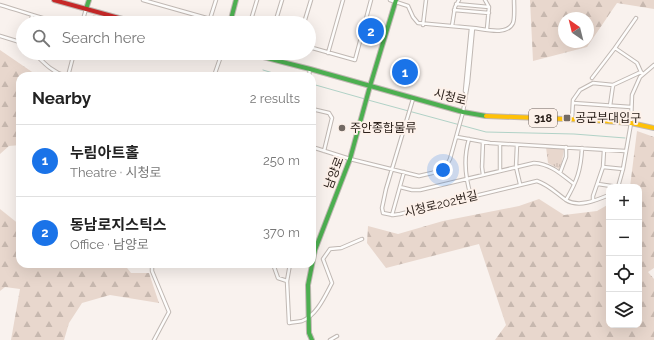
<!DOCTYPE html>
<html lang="en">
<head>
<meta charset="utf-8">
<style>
  :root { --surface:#fff; --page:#f2f2f2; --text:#222; --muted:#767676; --line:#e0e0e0; --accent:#1a73e8 }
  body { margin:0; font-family:Raleway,"Noto Sans KR",sans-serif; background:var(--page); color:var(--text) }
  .controls { position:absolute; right:12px; bottom:12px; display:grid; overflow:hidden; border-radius:8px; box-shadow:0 4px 16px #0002 }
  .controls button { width:36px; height:36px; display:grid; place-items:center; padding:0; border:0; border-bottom:1px solid var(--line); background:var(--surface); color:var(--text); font:20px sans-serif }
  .compass { position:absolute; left:558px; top:12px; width:36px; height:36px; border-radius:50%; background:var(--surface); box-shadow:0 4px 16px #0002; rotate:325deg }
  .you { position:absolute; left:443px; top:170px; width:14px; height:14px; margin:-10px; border:3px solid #fff; border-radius:50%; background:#1a73e8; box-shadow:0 0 0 6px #1a73e833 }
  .badge { display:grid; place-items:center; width:26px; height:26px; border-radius:50%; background:var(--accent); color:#fff; font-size:13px; font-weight:700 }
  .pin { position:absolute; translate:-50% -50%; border:2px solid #fff; box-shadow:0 1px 4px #0006 }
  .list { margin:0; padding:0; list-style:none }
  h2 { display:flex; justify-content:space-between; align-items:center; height:52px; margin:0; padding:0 16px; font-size:17px }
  h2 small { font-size:13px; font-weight:400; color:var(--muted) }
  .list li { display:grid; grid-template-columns:26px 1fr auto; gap:12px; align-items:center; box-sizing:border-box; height:72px; padding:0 16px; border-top:1px solid var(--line) }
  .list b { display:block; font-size:15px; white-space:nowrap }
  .list p { margin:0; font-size:13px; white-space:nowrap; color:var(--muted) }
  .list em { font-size:13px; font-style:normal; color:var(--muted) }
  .icon { flex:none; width:22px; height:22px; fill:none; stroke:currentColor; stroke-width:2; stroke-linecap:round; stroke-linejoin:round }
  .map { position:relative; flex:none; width:654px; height:340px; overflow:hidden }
  .search { position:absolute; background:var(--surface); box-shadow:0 4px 16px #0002; left:16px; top:16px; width:300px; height:44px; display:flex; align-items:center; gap:10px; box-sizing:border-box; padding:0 14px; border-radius:22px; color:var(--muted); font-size:15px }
  .panel { position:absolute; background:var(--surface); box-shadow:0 4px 16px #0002; left:16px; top:72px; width:300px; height:196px; border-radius:12px }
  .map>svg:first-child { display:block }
  .forest { fill:url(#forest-firs); fill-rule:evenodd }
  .park { fill:url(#park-tufts) }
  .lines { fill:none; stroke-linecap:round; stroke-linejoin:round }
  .stream { stroke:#b1d2c7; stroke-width:1 }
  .street-casing { stroke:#c0b8b3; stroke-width:4.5 }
  .fast-casing { stroke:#c0b8b3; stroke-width:6 }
  .slow-casing { stroke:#c0b8b3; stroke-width:6 }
  .jam-casing { stroke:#c0b8b3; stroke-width:6 }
  .street { stroke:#fefdfc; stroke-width:2.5 }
  .fast { stroke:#4caf50; stroke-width:4 }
  .slow { stroke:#ffc107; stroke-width:4 }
  .jam { stroke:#c62828; stroke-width:4 }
  .poi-dot { fill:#736a64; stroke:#fdf1ea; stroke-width:1.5 }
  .labels { text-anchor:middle; stroke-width:4; stroke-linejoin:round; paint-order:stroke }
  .shield { fill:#fdf1ea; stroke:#6a5f58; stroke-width:1 }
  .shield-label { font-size:11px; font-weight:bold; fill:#2b201a }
  .street-label { font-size:12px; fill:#2b201a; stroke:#fdf1ea }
  .poi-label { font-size:12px; fill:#2b201a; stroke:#fdf1ea; text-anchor:start }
</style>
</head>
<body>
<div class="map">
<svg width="654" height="340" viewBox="0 0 654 340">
  <defs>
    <pattern id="forest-firs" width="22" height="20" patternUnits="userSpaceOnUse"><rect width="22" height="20" fill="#e8d7cd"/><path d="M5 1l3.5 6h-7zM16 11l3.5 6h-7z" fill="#c7b8af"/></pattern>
    <pattern id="park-tufts" width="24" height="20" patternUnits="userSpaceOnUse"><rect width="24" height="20" fill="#e8d7cd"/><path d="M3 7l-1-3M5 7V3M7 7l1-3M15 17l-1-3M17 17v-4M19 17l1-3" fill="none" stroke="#c7b8af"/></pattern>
  </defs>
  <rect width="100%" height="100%" fill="#f9f2ee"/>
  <!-- forest -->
  <path class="forest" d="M530 0H654V9L617 3 587 47 533 61ZM564 18H588V42H564Z
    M0 50 38 76H20V145L9 146 0 154Z
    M637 131 654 137V268L648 272 654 279V340H495L506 325 479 244 386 268 367 243 368 226 398 234 443 221 519 206 539 199 564 215 597 211 609 204V325H639V187H630Z
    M0 209 20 225V264H124L131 273H149L159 303 110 295 82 303 69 323 64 340H11L20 289 5 287 0 291Z"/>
  <!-- park -->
  <path class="park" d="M93 15 121 23H96L91 22Z
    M546 147 564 149 561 168 559 169 548 163Z"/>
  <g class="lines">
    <!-- stream -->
    <path class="stream" d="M263 70 283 76
      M312 84 365 99
      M368 100 486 132 574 134 625 138"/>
    <!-- street casing -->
    <g class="street-casing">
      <path id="street" d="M143 0 210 19 216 0
        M390 0 408 6 413 17 418 23 473 28
        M485 0 489 7 487 29
        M456 4 489 7
        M0 5C21 11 40 18 61 23
        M454 10 489 13
        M210 19 223 23
        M30 23 32 16
        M82 23 86 9
        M250 23 257 0
        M275 23 282 0
        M304 23 311 0
        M423 25 426 0
        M452 26 455 7 459 0
        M0 36 23 43
        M309 47 355 60 371 0
        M615 48 637 63 641 72
        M34 53C44 63 52 72 66 76
        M55 53 56 54 57 53
        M328 53 343 0
        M68 76 74 53
        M214 76 222 53
        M309 76 310 69
        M592 78 615 48 636 18
        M465 91 471 28
        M413 99 386 189 382 208 383 213 393 215 400 214 537 181C549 185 556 193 566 200 579 208 597 200 609 195
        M573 103 631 107
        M610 106 613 85
        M312 109 329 113 332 118 324 151
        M572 119 573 100 580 90 593 83 613 85 641 72 643 74
        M457 137 490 143 625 151
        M469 139C463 159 465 177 471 196
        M500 144V171
        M517 145 516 167 520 184
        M312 147 350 159 419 176 432 173 445 168 450 159 463 112 468 82 473 28C484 29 507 36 513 23 515 18 514 6 514 0
        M603 167 623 169
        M560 173 566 157V147
        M483 175 482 167 483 142
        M598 184 618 187
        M400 187 412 190H420L534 163C551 164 561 174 574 184
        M618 187 623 169 631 123 632 95 640 77 654 65
        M566 200C577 181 581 170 582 148
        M593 200V196L603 167 604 150
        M392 215 404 172
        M152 264V271L169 312 154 340
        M273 264 278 278 287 281 289 323C293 322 298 322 302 321 317 315 325 296 332 283L323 259 330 249 341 248 362 239
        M287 281 290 264
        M330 340 337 336"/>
    </g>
    <!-- fast casing -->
    <g class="fast-casing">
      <path id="fast" d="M86 9 89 0
        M230 23 236 0
        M247 53 310 69 463 112 486 116
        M370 86 396 0
        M312 340 309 333 308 285 315 250 350 159 370 86"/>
    </g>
    <!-- slow casing -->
    <g class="slow-casing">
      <path id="slow" d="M486 116 590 120 631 123 654 128"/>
    </g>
    <!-- jam casing -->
    <g class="jam-casing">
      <path id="jam" d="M54 0 137 23"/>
    </g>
    <!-- street -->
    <use href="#street" class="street"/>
    <!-- fast -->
    <use href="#fast" class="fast"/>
    <!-- slow -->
    <use href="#slow" class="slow"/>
    <!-- jam -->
    <use href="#jam" class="jam"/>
  </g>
  <!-- markers -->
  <g class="poi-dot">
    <rect x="563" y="114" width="8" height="8" rx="2"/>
    <circle cx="342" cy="128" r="4"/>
  </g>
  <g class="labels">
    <!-- shield labels -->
    <rect class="shield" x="529" y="109" width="28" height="18" rx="3"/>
    <g class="shield-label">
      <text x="543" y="122">318</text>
    </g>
    <!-- street labels -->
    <g class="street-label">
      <text transform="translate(450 97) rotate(14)" y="4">시청로</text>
      <text transform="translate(334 173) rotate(-69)" y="4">남양로</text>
      <text transform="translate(441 204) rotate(-14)" y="4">시청로202번길</text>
    </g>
    <!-- poi labels -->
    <g class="poi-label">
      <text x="575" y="122">공군부대입구</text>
      <text x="350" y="132">주안종합물류</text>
    </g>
  </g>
</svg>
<div class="controls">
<button>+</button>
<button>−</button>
<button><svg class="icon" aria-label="locate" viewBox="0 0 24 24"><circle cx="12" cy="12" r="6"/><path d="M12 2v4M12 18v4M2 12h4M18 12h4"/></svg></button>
<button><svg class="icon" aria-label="layers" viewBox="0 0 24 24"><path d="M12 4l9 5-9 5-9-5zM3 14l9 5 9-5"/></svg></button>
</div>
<svg class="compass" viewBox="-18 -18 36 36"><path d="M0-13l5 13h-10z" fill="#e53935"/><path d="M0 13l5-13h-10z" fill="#767676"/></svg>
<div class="you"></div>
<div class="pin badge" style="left:405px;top:72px">1</div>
<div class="pin badge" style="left:371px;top:31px">2</div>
<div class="search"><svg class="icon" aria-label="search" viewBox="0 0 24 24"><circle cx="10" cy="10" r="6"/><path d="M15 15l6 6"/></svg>Search here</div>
<section class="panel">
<h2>Nearby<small>2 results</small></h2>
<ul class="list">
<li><span class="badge">1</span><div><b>누림아트홀</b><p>Theatre · 시청로</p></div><em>250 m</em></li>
<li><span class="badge">2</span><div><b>동남로지스틱스</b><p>Office · 남양로</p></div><em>370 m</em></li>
</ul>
</section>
</div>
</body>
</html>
